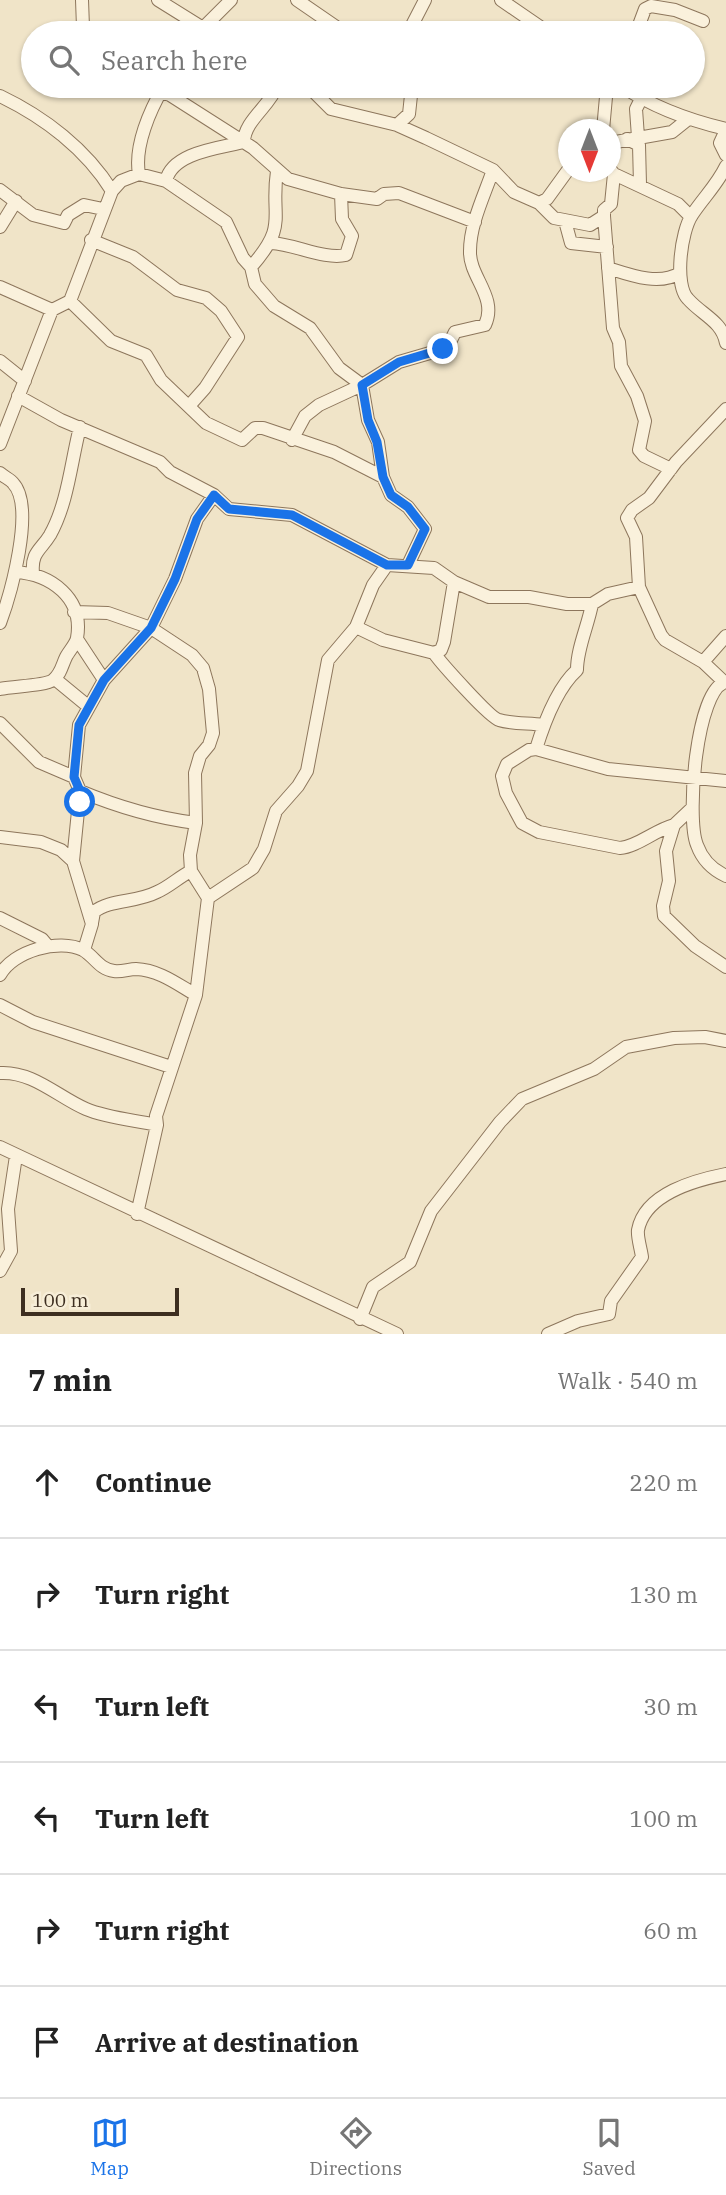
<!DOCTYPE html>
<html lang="en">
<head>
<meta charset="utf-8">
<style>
  :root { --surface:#fff; --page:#f6f6f6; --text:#222; --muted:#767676; --line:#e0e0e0; --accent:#1a73e8 }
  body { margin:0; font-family:"IBM Plex Serif",serif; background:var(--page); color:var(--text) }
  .compass { position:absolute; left:558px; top:119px; width:63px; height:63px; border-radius:50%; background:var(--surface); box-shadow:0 2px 5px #0004; rotate:180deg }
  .scale { position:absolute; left:21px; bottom:18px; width:158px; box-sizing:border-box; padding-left:7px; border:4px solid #3d2e20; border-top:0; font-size:19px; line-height:24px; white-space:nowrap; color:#3d2e20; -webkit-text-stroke:5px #f7eed8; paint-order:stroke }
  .stop { position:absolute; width:21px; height:21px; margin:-16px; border:5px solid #1a73e8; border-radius:50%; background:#fff }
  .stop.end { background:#1a73e8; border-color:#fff; box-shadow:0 2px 7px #0008 }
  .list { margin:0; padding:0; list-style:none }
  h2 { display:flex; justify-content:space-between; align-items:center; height:91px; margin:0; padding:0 28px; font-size:30px }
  h2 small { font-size:23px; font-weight:400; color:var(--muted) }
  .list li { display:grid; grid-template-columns:46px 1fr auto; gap:21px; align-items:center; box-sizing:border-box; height:112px; padding:0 28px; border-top:2px solid var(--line) }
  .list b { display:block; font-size:26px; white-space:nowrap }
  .list em { font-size:23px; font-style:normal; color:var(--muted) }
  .icon { flex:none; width:38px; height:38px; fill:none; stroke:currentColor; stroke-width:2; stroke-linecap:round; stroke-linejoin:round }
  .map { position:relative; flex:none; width:726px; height:1334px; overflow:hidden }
  .search { position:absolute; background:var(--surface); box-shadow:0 2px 5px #0004; left:21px; right:21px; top:21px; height:77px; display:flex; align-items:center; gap:18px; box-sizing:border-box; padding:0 24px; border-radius:38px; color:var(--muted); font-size:26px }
  .sheet { height:763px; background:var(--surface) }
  nav { display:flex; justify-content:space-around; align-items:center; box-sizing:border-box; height:98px; border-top:2px solid var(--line); background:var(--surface); font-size:19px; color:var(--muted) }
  nav a { display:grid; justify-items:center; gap:4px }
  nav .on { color:var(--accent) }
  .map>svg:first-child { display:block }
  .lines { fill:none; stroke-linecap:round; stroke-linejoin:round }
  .minor-casing { stroke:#8d765c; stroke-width:14 }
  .minor { stroke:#faf1dc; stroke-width:12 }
  .route { stroke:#1a73e8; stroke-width:9 }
</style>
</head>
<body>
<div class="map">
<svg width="726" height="1334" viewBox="0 0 726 1334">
  <rect width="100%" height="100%" fill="#f0e4c8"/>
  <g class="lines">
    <!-- minor casing -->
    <g class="minor-casing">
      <path id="minor" d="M82 0 83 27 88 33
        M158 0 211 33
        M297 0 345 33
        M501 0 549 33
        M198 33 231 0
        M408 33 425 0
        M636 33 645 9 651 6 675 10 703 21
        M144 86 170 95 253 148 288 179 341 194 377 199 384 194 399 193 475 222
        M308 86 331 109 397 125 426 138 493 170 514 192 539 203 554 218 590 225 604 216
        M622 86C654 108 688 120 726 129
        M0 96C44 117 86 149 112 191
        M397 125 409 114 412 86
        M603 130 607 86
        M726 130 720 143 726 155
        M638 137 636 109 641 99
        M627 139 639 145 640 184
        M610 143 672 132 687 120
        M726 166C717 185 703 198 692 215 681 231 674 285 688 299 702 315 722 321 726 343
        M610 169 614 174 611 204 604 210V216L613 328 619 342 621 366 637 396 645 421 639 450 644 456 671 469
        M139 174C134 146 150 110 164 86
        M614 174 678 204 690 216
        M166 181C172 152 221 148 244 142 244 121 270 106 277 86
        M0 190 33 215 64 223 68 215 84 205 103 209
        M539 203 547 199 568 170
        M565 221 571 243 607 247
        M0 227 16 201
        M91 240 133 257 177 290 206 298 221 311 238 337 205 388 189 406
        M271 243C295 244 324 260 346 255L352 236 342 219 341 194
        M251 267C289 224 270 219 277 171
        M608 268C630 275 659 286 680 273
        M0 287 52 310 70 301 112 191 121 181 139 174 166 181 226 222 243 258 251 267 255 284 274 306 310 328 339 368 362 385 368 420 378 442 383 477 391 495 408 507 425 529 408 565
        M70 301 111 341 146 355 161 380 206 423 242 440 255 428H263L334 452 383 477
        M0 361 25 381
        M18 396 61 420 160 462 170 472 214 495 229 509 292 515 387 565 434 568 454 582 489 597H529L567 604H592L608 594 639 587
        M292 440 305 416 319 405 362 385 399 362 447 348 455 332 485 325C498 297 469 277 470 251 470 224 484 196 493 170
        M0 444 52 310
        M0 473C4 477 10 479 13 483 36 507 10 596 0 623
        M33 573C31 552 41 550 50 535 68 503 71 462 80 427
        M454 582 444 642 441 650 434 653C441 663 490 718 499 720 512 724 529 723 543 725
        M74 612 108 613 151 628 192 655 203 668 209 689 213 733 209 745 200 756 195 773 196 823 190 855 191 871 208 898 196 995 156 1116 157 1125 137 1214
        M356 627 383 640 434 653
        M77 639 104 680
        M703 662 726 636
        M55 679 89 707
        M723 681 703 662 665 640 661 635 639 587 636 537 627 518 632 510 649 498 676 462 726 409
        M726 682C696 688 686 819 697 845 702 859 713 870 726 876
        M0 689C12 686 45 686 53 680 61 674 62 665 66 657 69 651 76 644 77 638 84 598 51 574 15 572
        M0 723 39 762 74 777
        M536 749C544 723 557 688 577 670 577 648 588 626 592 604
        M692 808 674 825 666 851 669 881 663 906 664 916 695 946 726 967
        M196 823C156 818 118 807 80 791L74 777 79 725 104 680 151 628 175 579 197 519 214 495
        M674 825C655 830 637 847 620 848L539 832 522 823 506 793 502 776 507 764 529 750 536 749 608 769 726 781
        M0 837 41 842 61 850 73 861 92 924 84 950
        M73 861 80 791
        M208 898 253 868 264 849 276 811 298 786 307 771 328 660 356 627 373 585 387 565
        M0 918 42 939 47 945
        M92 923 94 912C110 899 136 903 157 892 169 887 179 877 191 871
        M0 975C13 951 59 938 83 950 95 957 99 969 114 971 122 972 129 969 136 969 159 970 177 984 196 995
        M0 1005 33 1022 171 1067
        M0 1073C33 1071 58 1097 86 1109 107 1118 134 1120 157 1125
        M0 1147 397 1334
        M0 1271 11 1251 8 1209 16 1156
        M360 1319 373 1287 410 1262 431 1211 500 1122 522 1099 594 1069 626 1047 674 1038 705 1037 726 1041
        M548 1334 578 1321 609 1314 611 1301 642 1257C641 1249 637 1237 638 1230 645 1193 696 1180 726 1174"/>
    </g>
    <!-- minor -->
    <use href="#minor" class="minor"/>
  </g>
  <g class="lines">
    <!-- route -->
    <path class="route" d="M80 802V791L74 777 79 725 104 680 151 628 175 579 197 519 214 495 229 509 292 515 387 565H408L425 529 408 507 391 495 383 477 377 442 368 420 362 385 399 362 443 349"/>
  </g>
</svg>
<svg class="compass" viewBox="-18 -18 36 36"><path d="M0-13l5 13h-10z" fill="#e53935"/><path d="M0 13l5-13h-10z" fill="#767676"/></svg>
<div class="scale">100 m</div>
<div class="stop" style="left:80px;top:802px"></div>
<div class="stop end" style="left:443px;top:349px"></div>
<div class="search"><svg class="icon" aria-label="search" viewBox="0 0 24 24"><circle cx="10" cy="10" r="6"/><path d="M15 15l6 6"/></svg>Search here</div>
</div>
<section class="sheet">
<h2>7 min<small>Walk · 540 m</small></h2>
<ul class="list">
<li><svg class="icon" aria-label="ahead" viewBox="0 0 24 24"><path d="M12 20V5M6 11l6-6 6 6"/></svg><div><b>Continue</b></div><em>220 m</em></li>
<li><svg class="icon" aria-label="right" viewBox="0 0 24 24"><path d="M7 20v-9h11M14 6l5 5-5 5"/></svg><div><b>Turn right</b></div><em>130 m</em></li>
<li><svg class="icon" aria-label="left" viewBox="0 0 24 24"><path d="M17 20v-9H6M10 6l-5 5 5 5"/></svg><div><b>Turn left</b></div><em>30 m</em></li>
<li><svg class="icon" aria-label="left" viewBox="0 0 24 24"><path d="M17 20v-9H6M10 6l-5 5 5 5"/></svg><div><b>Turn left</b></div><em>100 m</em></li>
<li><svg class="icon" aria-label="right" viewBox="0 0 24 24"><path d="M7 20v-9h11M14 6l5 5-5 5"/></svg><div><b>Turn right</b></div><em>60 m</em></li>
<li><svg class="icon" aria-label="arrive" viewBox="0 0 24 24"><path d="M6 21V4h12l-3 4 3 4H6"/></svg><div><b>Arrive at destination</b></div></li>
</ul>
</section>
<nav>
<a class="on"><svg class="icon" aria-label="map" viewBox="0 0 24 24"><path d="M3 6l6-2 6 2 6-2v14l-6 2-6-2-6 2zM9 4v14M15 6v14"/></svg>Map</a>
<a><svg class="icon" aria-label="directions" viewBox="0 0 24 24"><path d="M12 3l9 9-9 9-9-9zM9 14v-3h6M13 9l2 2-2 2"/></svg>Directions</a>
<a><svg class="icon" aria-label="saved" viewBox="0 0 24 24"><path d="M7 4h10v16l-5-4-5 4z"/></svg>Saved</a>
</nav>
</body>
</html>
